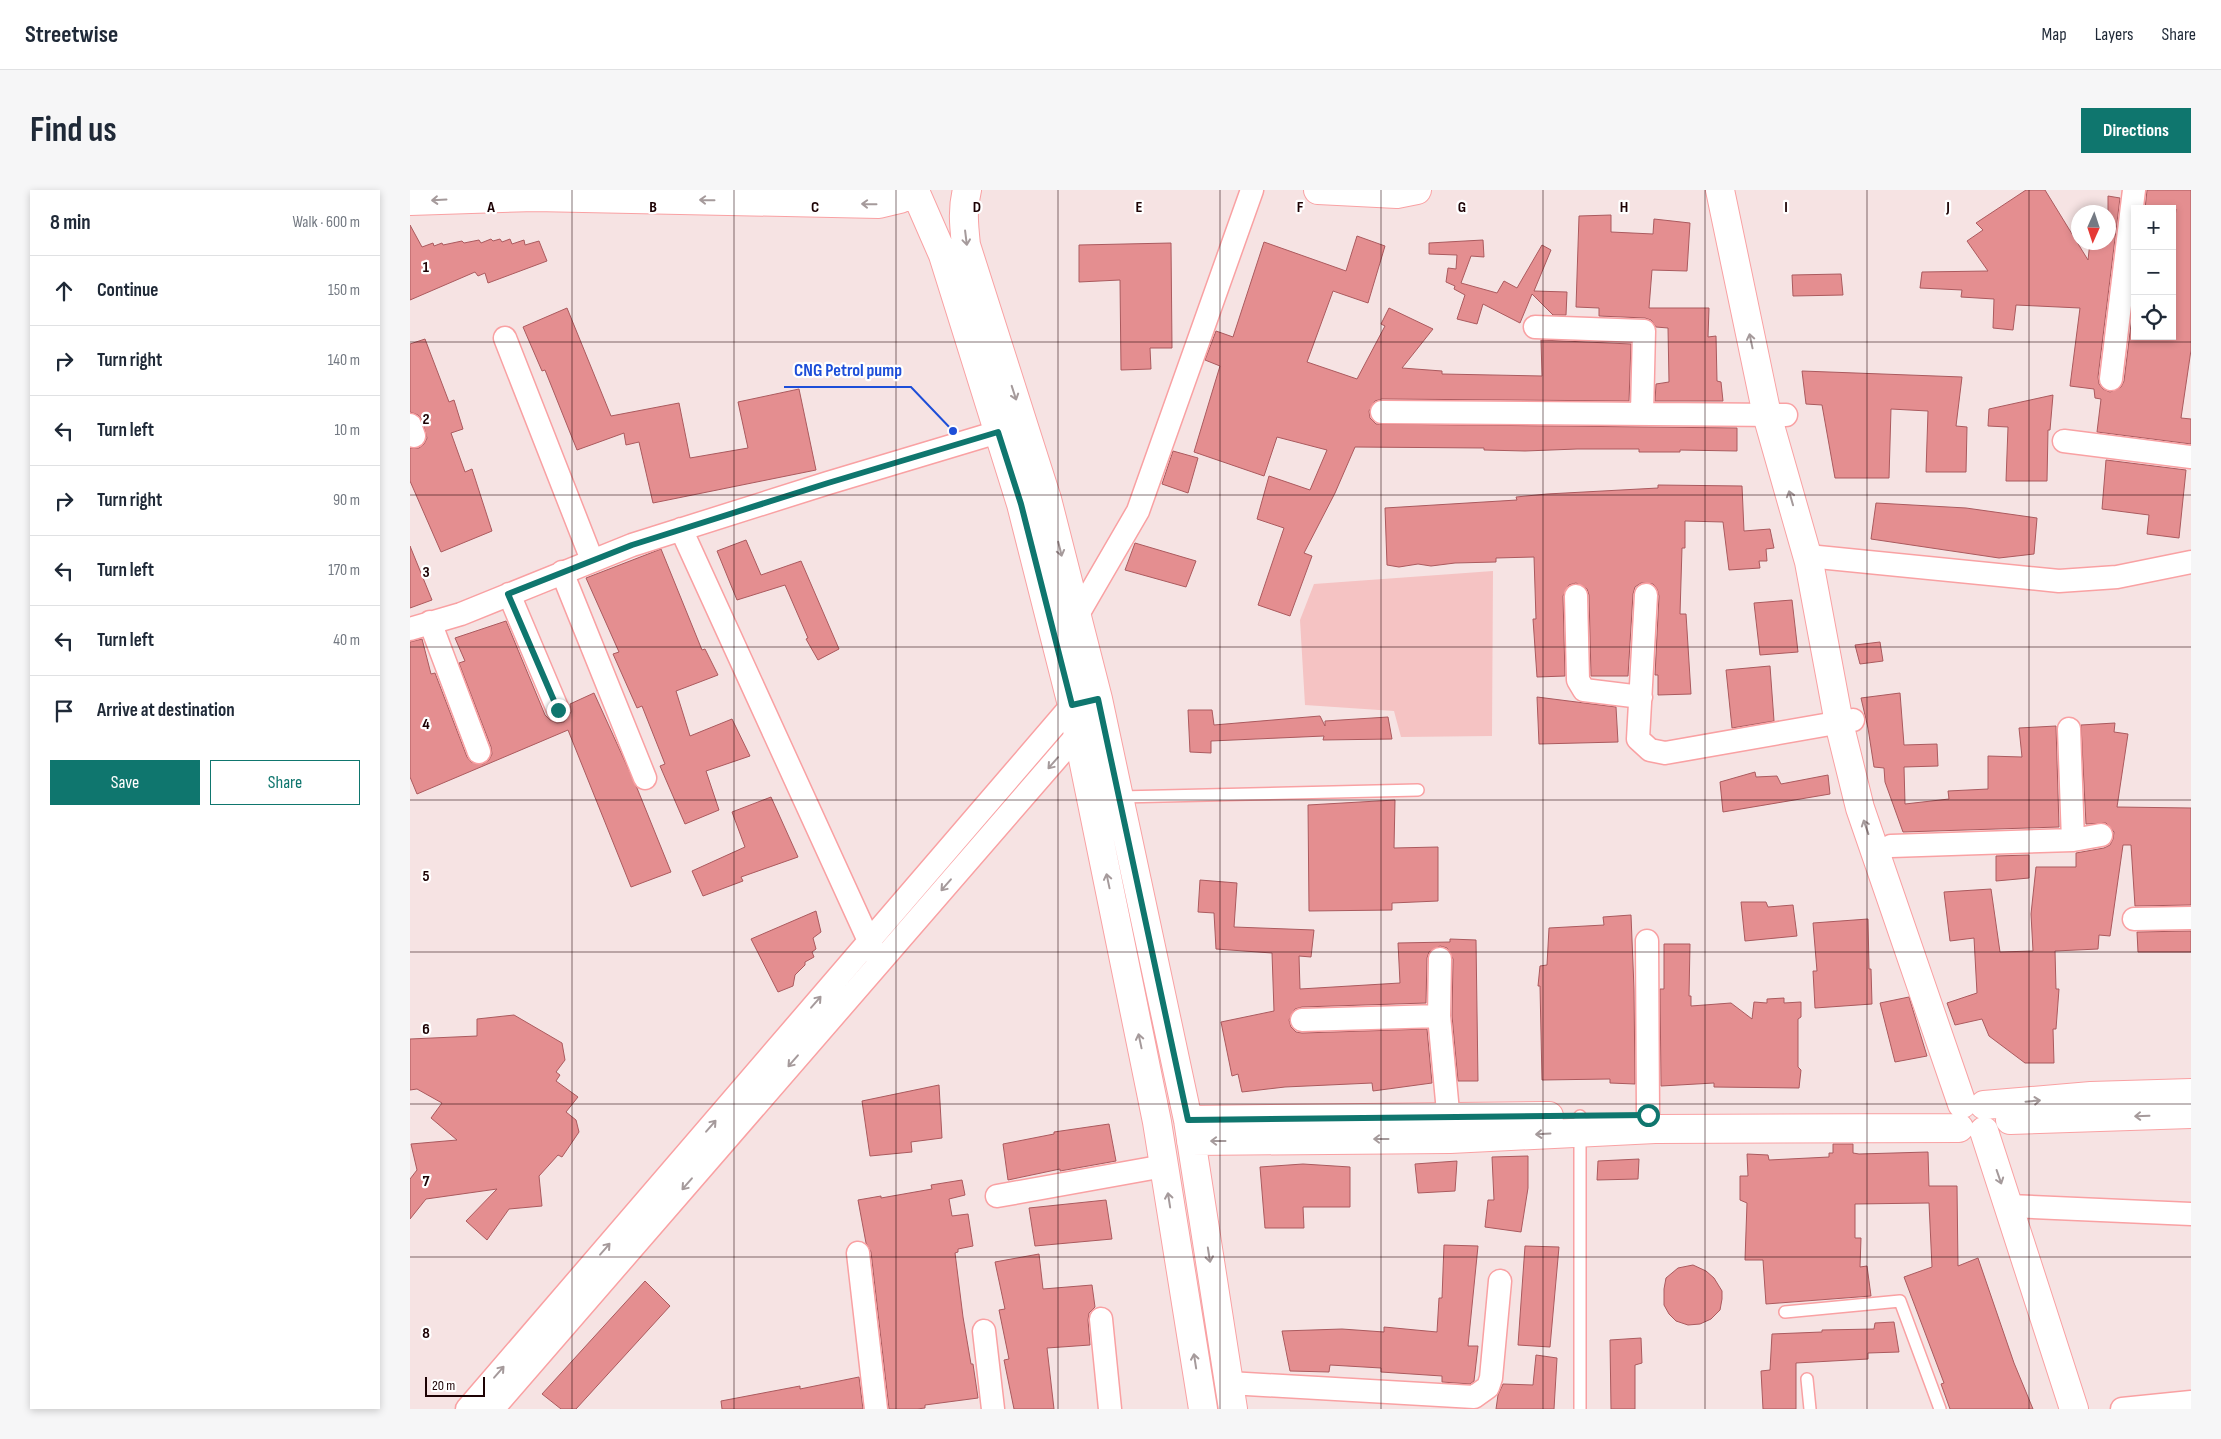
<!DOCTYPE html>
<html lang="en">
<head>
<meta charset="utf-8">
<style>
  :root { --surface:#fff; --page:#f6f6f7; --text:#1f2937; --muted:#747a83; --line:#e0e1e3; --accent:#0f766e }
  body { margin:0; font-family:"Sofia Sans Condensed",sans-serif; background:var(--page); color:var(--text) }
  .controls { position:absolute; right:15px; top:15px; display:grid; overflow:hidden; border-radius:0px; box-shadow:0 2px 8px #0003 }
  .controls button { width:45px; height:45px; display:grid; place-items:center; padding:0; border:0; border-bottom:1px solid var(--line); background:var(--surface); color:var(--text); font:25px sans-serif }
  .compass { position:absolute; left:1661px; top:15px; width:45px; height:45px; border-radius:50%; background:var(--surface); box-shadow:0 2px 8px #0003; rotate:183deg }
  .scale { position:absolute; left:15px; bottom:12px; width:60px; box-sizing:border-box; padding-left:5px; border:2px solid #1d0204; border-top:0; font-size:14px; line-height:18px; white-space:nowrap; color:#1d0204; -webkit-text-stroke:4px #fff; paint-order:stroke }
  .stop { position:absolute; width:15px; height:15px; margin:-11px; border:4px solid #0f766e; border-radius:50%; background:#fff }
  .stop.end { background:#0f766e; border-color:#fff; box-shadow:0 1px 5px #0008 }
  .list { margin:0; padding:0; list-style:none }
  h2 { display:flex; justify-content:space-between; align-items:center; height:65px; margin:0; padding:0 20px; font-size:21px }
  h2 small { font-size:16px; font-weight:400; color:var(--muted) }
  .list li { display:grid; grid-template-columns:32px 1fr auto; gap:15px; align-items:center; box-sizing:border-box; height:70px; padding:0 20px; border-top:1px solid var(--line) }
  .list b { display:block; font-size:19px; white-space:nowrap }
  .list em { font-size:16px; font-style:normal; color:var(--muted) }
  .actions { display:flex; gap:10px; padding:15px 20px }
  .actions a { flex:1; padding:11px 0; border:1px solid var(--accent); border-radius:0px; text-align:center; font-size:18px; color:var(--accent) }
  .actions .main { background:var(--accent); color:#fff }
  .icon { flex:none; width:28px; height:28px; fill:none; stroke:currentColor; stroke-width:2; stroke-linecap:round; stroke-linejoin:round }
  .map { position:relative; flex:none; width:1781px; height:1219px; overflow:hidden; border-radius:0px }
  header { display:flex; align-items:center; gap:30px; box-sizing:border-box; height:70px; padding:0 25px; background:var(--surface); border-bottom:1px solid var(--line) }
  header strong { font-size:24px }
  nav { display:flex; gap:28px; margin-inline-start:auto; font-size:18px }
  .intro { display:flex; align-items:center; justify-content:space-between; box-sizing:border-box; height:120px; padding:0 30px }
  h1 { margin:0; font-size:35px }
  .button { padding:12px 22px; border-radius:0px; background:var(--accent); color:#fff; font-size:18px; font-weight:700 }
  main { display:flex; gap:30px; padding:0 30px }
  aside { flex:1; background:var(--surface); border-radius:0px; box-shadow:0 2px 8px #0003 }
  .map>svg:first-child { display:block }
  .green { fill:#f5c3c3 }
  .building { fill:#e48e90; stroke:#ab5a5e }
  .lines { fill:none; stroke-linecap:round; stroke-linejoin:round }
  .lane-casing { stroke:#f9a1a3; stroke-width:14 }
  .street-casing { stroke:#f9a1a3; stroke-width:25 }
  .secondary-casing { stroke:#f9a1a3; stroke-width:30 }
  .lane { stroke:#fff; stroke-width:11 }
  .street { stroke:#fff; stroke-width:22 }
  .secondary { stroke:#fff; stroke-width:28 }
  .oneway { stroke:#a59a9b }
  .route { stroke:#0f766e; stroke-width:6 }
  .grid { fill:none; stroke:#1d0204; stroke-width:1; stroke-opacity:0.55 }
  .grid-label { font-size:16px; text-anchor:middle; font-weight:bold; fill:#1d0204; stroke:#fff; stroke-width:4.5; stroke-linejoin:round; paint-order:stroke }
  .leader { fill:none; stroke:#1d4ed8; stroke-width:2 }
  .callout-dot { fill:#1d4ed8; stroke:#fff; stroke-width:2 }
  .callout-label { font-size:18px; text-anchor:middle; font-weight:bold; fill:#1d4ed8; stroke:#fff; stroke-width:4.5; stroke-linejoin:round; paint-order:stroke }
</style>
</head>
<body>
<header>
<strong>Streetwise</strong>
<nav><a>Map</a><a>Layers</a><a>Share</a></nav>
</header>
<div class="intro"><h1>Find us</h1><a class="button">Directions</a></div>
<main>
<aside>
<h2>8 min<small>Walk · 600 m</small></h2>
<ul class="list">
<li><svg class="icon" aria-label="ahead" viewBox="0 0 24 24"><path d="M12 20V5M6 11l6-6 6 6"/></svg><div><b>Continue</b></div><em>150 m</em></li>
<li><svg class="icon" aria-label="right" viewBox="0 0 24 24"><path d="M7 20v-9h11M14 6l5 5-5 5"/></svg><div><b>Turn right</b></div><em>140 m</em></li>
<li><svg class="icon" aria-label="left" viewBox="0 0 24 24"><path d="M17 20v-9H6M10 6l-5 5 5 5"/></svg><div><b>Turn left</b></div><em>10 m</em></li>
<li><svg class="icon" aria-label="right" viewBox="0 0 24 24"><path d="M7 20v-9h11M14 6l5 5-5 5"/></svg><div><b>Turn right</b></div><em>90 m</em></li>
<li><svg class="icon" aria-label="left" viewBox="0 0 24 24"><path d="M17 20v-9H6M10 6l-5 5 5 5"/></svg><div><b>Turn left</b></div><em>170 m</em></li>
<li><svg class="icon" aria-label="left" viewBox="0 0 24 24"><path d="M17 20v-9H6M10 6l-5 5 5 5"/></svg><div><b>Turn left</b></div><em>40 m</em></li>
<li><svg class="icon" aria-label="arrive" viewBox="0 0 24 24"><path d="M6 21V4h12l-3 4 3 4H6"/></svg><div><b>Arrive at destination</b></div></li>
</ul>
<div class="actions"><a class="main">Save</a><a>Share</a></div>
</aside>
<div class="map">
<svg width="1781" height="1219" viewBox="0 0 1781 1219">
  <rect width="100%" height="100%" fill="#f6e3e3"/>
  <!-- green -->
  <path class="green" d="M1083 381 1082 546 991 547 984 521 895 515 890 430 904 394Z"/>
  <!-- building -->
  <path class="building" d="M1616 0H1635L1678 70 1680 52H1698V6L1710 8 1688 187 1689 194 1693 199 1700 202 1711 197 1714 191 1725 102V146H1762V54L1766 19H1735L1737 0H1781V160L1771 228 1781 229V254L1687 242 1691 209 1685 208 1684 199 1660 196 1670 118 1606 115 1603 140 1583 138 1584 109 1551 107 1552 100 1510 98 1512 82 1578 81 1557 51 1573 40 1566 33Z
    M1201 25V42L1243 44 1244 29 1280 33 1277 81 1242 80 1239 118H1299L1298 147 1306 146 1307 191 1311 192 1313 211H1245L1246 194 1259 192 1258 138 1246 137 1241 130 1235 128 1189 126V118L1166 117 1169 26Z
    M0 35 12 57 23 53 24 56 32 53 33 55 52 51 54 53 69 50 71 53 81 49 83 51 90 49 92 52 100 49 102 54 114 50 115 55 129 51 137 71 78 93 75 83 68 86 65 82 0 110Z
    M947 46 975 56 958 113 923 101 897 172 947 189 975 136 971 134 979 118 1023 139 992 178 1032 181V184L1132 186 1131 150 1221 154 1219 211 972 209 965 211 959 221 960 228 966 234 1327 238V261L1270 260V262H1229V259H1167L1115 261 1074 260V258L945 257 925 303 894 363 902 366 880 426 848 415 874 338 847 329 859 286 900 300 917 260 867 247 854 286 784 262 810 176 795 170 806 141 823 147 854 52 936 81Z
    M1073 50 1074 67 1061 66 1051 93 1087 103 1094 91 1107 98 1132 55 1141 60 1124 101 1157 102 1156 125H1143L1122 104 1110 133 1073 114 1067 134 1047 129 1055 105 1044 99 1045 96 1036 92 1038 78 1046 79 1047 65 1019 64V53Z
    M761 53 762 158H740L741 179 711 180 710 90 669 92V55Z
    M1431 84 1433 105 1383 106 1382 85Z
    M157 118 201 226 269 213 280 268 338 258 328 212 389 199 406 280 243 313 229 252 216 255 214 243 167 260 135 180 132 181 113 137Z
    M15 149 39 212 44 210 53 239 41 243 55 282 62 279 82 341 31 362 0 291V258H9L14 254 17 248 12 230 8 225 0 222V154Z
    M1392 181 1552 187 1546 236 1557 237 1556 282H1516L1518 221 1481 219 1479 288H1425L1412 215 1396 214Z
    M1643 205 1640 240H1638L1637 291H1596L1598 237 1578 236 1579 219Z
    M763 261 788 268 778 303 752 294Z
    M1696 270 1776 280 1769 348 1737 344 1739 325 1692 319Z
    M1248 295 1332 296 1334 341 1360 339 1364 358 1356 359 1357 371H1349L1350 378 1319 380 1313 332 1275 331V358H1272L1270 424H1276L1281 504 1248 505V485H1245L1249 406 1247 399 1243 394 1231 393 1225 397 1223 404 1218 486H1181L1179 405 1177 399 1166 393 1159 395 1153 406 1155 486 1127 487 1123 429H1126L1124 367 1086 368V372L1045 373 1021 376 1008 374 989 377 977 375 975 318 1107 310 1106 307 1137 304 1248 298Z
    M1466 313 1556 318 1627 328 1624 364 1589 368 1461 349Z
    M336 350 351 385 391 371 429 459 408 470 396 449 398 448 375 395 327 410 307 361Z
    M725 353 786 371 776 397 715 380Z
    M0 356 22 410 0 418Z
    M251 359 292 460 295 459 308 485 266 501 280 546 322 529 340 566 296 581 309 620 275 634 250 576 255 574 232 516 227 518 203 464 209 462 176 388Z
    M1382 410 1388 462 1350 465 1344 413Z
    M96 431 135 525 140 530 147 533 154 532 161 522 160 514 184 503 227 598 261 682 221 697 158 540 7 604 0 587V452L12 449 21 484 25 483 57 567 61 572 73 574 79 570 82 564 81 557 49 473 55 471 45 448Z
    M1470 452 1473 471 1450 474 1445 455Z
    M1360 476 1364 531 1322 538 1316 480Z
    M1490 503 1494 555 1527 554 1528 576 1494 577 1495 614 1539 609 1538 601 1578 599V566L1612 567 1609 538 1646 536 1649 637 1493 642 1475 592 1474 578 1464 577 1458 538 1451 508Z
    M1127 507 1206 517 1208 552 1129 554Z
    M778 520H802L804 535 910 526 915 536V531L978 527 982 549 913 550 914 546 801 551V563L780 562Z
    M1705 533 1704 542 1718 544 1707 617 1781 618V715L1725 716 1721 655H1713L1700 746 1689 745 1688 759 1645 761 1646 799H1649L1646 839H1643L1644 873H1615L1579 846 1572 829 1545 835 1537 813 1567 803 1564 748 1540 751 1534 702 1581 699 1590 762 1623 761 1621 724 1626 677H1666V663L1694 658 1700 655 1703 649 1704 642 1696 633 1676 634 1671 535Z
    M1345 582 1346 587 1367 586 1371 594 1418 585 1420 604 1313 622 1310 592Z
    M361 607 388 667 331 687 333 691 293 706 282 681 335 657 322 622Z
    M985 610 984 658 1028 657V711L982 713V720L899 721 898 615Z
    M1619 665V688L1586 691V666Z
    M790 690 827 693 824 737 904 740 901 767 889 766 890 799 990 793 988 753 1040 752V749L1066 750 1068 891H1048L1042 826 1043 769 1037 758 1030 756 1019 762 1017 768 1016 813 892 817 885 819 879 830 881 837 886 842 892 843 1017 839 1022 893 963 901 962 893 875 897 832 902 828 884 822 886 811 832 864 821 862 763 806 759 804 723 788 722Z
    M1331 712H1356L1358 717 1383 715 1387 746 1335 751Z
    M406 721 411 742 403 748 406 759 402 762 404 767 395 772V775L385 785 383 796 368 802 341 749Z
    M1221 725 1224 799 1225 894 1200 893V889L1132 890 1130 796H1128L1130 776 1137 775 1139 738 1194 735 1193 727Z
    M1458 729 1459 779H1461L1462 814 1405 818 1403 781H1407L1403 733Z
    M1781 741V762H1728L1727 742Z
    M1254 754H1280L1279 806H1281V816L1321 813 1342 829 1344 812 1357 813V809L1374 808V813L1391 812V827L1388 829V877L1391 880 1389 898 1304 897V893L1251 896 1250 799H1254Z
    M1499 807 1517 866 1485 872 1470 813Z
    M104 825 152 853 155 870 146 882 150 885 146 891 168 907 156 922 166 930 169 942 152 967 148 965 129 986 132 1016 99 1019 77 1050 56 1031 87 999 16 1009 0 1029V989L7 980 1 954 47 950 21 928 32 913 7 899 0 900V849L67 846V829Z
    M529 895 532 948 501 952 502 962 460 966 452 911Z
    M699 934 706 971 650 981V979L598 990 593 954 644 944V942Z
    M1423 954H1443V963L1449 964 1518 962 1519 996H1547L1548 1076 1568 1068 1604 1173 1623 1219H1540L1531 1194 1534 1193 1494 1087 1522 1077 1519 1013 1445 1014V1048H1451L1450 1077 1457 1076 1461 1106 1356 1114 1353 1070H1335L1337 1013 1330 1010V986H1338L1337 964 1358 965 1359 970 1419 967V963H1423Z
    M1118 966V998L1111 1042 1075 1037 1078 1010H1084L1082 967Z
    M1229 969 1228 989 1187 990 1188 971Z
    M1047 971 1045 1001 1008 1003 1005 974Z
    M893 974 940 977V1017H893L894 1038H855L850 977Z
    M552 990 555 1005 539 1009 542 1026 558 1024 563 1056 548 1059V1062L545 1063 553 1127 561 1174H563L568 1208 515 1215V1218L507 1219H479L461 1062 456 1053 448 1010 471 1006V1008L522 999 521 995Z
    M696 1010 702 1049 625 1056 619 1018Z
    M1034 1055 1068 1056 1058 1156H1068L1064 1191 1060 1194 1032 1192V1186L971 1182V1178L920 1175 919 1182 880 1181 872 1141 932 1139 974 1142V1137L1027 1142 1029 1108H1032Z
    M1115 1056 1149 1057 1140 1157 1108 1155Z
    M629 1064 633 1099 682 1095 685 1117 679 1123 678 1130 680 1155 637 1158 644 1219H604L594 1170 599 1169 589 1120 595 1119 585 1072Z
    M1283 1075 1296 1081 1304 1088 1312 1101V1109L1310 1120 1301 1129 1290 1134 1278 1135 1266 1131 1259 1124 1254 1115V1099L1256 1088 1268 1078Z
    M235 1091 260 1116 166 1219H151L132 1204Z
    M1484 1132 1489 1162 1458 1163V1169L1386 1173V1219H1353L1351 1181 1360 1180 1362 1144 1412 1142V1140L1464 1139 1465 1133Z
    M1231 1148 1232 1173 1225 1175V1219H1201L1200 1150Z
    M1126 1165 1147 1168 1144 1219H1086L1088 1205 1093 1194 1123 1195Z
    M449 1187 453 1219H312L311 1211 390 1196V1199Z"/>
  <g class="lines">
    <!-- lane casing -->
    <g class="lane-casing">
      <path id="lane" d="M710 607 1008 600
        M1375 1122 1490 1111 1530 1219
        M1397 1189 1400 1219
        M1170 1219V926"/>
    </g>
    <!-- street casing -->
    <g class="street-casing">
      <path id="street" d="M1125 137 1234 141 1232 223
        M95 148 182 370
        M1701 189 1724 0
        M972 222 1376 225
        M0 235 4 246
        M1654 251 1781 267
        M271 339 465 764
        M1398 366 1649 391 1707 387 1781 372
        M152 382 235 588
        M99 404 148 520
        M1236 405 1228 549 1240 560 1255 563 1443 530
        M1166 406 1168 490 1174 500 1231 507
        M667 426 728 321 842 0
        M20 432 69 562
        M0 439 51 424 222 355 418 293 588 242
        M1659 539 1663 650
        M1481 656 1663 650 1691 645
        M1724 729 1781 728
        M1237 751 1238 925
        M1030 769 1029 826 1040 943
        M892 830 1029 826
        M587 1006 754 976
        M1599 1016 1781 1024
        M448 1063 466 1219
        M691 1129 700 1219
        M574 1141 583 1219
        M819 1193 1064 1207 1078 1197 1081 1188 1090 1091
        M57 1219 662 515 675 512
        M83 1219 668 544 679 541
        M1712 1219 1781 1212"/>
    </g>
    <!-- secondary casing -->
    <g class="secondary-casing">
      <path id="secondary" d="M557 0C552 19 554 36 556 55L637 309 688 509 778 930 823 1219
        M908 0 987 4 1007 0
        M1310 0 1357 225 1399 372 1429 533 1450 618 1552 914
        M0 11 125 7 469 14 490 9 505 1 533 65 611 314 662 515 747 932 793 1219
        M1574 915 1681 906 1781 903
        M778 930 1139 926
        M1600 930 1781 924
        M1574 941 1664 1219
        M781 951 1040 949 1245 939 1549 938"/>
    </g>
    <!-- lane -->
    <use href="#lane" class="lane"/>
    <!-- street -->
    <use href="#street" class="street"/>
    <!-- secondary -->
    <use href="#secondary" class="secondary"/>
  </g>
  <!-- one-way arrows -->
  <defs><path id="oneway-shaft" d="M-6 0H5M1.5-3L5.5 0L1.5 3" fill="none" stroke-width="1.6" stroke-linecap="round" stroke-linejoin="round" transform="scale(1.25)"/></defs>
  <g class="oneway">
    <use href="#oneway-shaft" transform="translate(29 10) rotate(177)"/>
    <use href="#oneway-shaft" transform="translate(297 10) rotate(-179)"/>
    <use href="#oneway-shaft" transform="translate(459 14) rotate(-179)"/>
    <use href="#oneway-shaft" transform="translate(556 48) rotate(83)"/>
    <use href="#oneway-shaft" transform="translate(1341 151) rotate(-102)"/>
    <use href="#oneway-shaft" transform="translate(604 203) rotate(72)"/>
    <use href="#oneway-shaft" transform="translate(1381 308) rotate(-106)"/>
    <use href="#oneway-shaft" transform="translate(650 359) rotate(76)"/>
    <use href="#oneway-shaft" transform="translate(643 573) rotate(131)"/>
    <use href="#oneway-shaft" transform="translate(1456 637) rotate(-109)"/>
    <use href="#oneway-shaft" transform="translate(698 691) rotate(-102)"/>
    <use href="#oneway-shaft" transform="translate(536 695) rotate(131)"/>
    <use href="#oneway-shaft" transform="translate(406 812) rotate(-49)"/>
    <use href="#oneway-shaft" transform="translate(730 851) rotate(-102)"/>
    <use href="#oneway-shaft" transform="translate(383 871) rotate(131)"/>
    <use href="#oneway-shaft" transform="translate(1623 911) rotate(-5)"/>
    <use href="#oneway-shaft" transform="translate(1732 926) rotate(178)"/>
    <use href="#oneway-shaft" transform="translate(301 936) rotate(-49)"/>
    <use href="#oneway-shaft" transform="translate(1133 944) rotate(177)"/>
    <use href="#oneway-shaft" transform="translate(971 949) rotate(180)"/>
    <use href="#oneway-shaft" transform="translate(808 951) rotate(180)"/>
    <use href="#oneway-shaft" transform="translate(1589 987) rotate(71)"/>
    <use href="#oneway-shaft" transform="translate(277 994) rotate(131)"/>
    <use href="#oneway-shaft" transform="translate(759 1010) rotate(-99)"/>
    <use href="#oneway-shaft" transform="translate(195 1059) rotate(-49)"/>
    <use href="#oneway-shaft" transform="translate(799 1065) rotate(81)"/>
    <use href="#oneway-shaft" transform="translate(785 1171) rotate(-99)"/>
    <use href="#oneway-shaft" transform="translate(89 1182) rotate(-49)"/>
  </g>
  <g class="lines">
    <!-- route -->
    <path class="route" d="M148 520 98 404 222 355 418 293 588 242 611 314 662 515 688 509 778 930 1238 925"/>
  </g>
  <!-- grid -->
  <path class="grid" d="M162 0V1219M324 0V1219M486 0V1219M648 0V1219M810 0V1219M971 0V1219M1133 0V1219M1295 0V1219M1457 0V1219M1619 0V1219M0 152H1781M0 305H1781M0 457H1781M0 610H1781M0 762H1781M0 914H1781M0 1067H1781"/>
  <g class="grid-label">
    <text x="81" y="22">A</text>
    <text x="243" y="22">B</text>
    <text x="405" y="22">C</text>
    <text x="567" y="22">D</text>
    <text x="729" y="22">E</text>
    <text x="890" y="22">F</text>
    <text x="1052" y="22">G</text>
    <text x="1214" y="22">H</text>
    <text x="1376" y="22">I</text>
    <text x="1538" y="22">J</text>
    <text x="16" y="82">1</text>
    <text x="16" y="234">2</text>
    <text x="16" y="387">3</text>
    <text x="16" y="539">4</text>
    <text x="16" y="691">5</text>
    <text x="16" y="844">6</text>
    <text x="16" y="996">7</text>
    <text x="16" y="1148">8</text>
  </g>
  <!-- callouts -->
  <path class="leader" d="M543 241L501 197H374"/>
  <circle class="callout-dot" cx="543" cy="241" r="5"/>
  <g class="callout-label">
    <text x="438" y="186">CNG Petrol pump</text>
  </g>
</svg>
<div class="controls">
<button>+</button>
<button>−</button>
<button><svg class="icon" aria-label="locate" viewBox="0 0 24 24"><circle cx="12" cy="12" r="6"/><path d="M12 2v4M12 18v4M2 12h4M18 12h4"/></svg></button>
</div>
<svg class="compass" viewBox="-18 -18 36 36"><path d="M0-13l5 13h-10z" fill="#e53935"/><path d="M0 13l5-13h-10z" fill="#747a83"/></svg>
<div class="scale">20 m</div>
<div class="stop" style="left:1238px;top:925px"></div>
<div class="stop end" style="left:148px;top:520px"></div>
</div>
</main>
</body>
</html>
